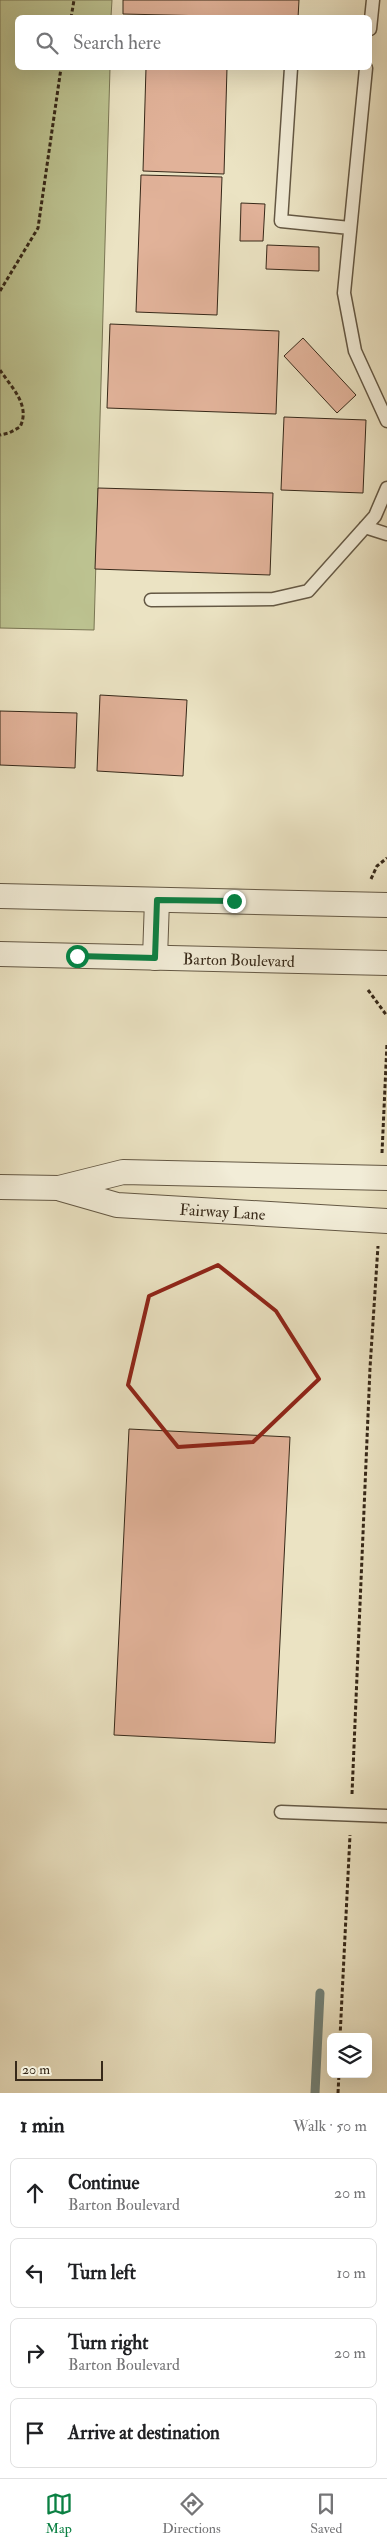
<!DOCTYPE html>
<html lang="en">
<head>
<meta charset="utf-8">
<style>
  :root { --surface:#fff; --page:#f6f6f6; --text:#202124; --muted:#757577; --line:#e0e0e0; --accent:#0b8043 }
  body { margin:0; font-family:"IM FELL Double Pica",serif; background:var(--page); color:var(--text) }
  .controls { position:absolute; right:15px; bottom:15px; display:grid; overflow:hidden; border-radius:8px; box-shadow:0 5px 20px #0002 }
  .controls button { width:45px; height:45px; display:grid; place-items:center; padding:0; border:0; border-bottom:1px solid var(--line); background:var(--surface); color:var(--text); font:25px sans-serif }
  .scale { position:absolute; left:15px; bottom:12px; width:88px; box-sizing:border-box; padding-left:5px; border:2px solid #372919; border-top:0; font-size:14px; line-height:18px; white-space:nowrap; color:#372919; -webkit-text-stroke:4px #f2edd8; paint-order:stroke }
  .stop { position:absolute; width:15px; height:15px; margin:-11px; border:4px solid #0b8043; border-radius:50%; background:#fff }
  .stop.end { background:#0b8043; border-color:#fff; box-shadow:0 1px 5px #0008 }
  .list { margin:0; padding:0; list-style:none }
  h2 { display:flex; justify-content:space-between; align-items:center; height:65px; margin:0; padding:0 20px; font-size:21px }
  h2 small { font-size:16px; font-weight:400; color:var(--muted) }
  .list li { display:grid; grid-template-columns:32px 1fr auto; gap:15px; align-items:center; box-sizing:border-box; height:70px; margin:0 10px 10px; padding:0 10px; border:1px solid var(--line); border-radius:8px }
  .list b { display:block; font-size:19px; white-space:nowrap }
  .list p { margin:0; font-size:16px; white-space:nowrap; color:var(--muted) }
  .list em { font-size:16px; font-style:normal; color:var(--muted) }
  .icon { flex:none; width:28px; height:28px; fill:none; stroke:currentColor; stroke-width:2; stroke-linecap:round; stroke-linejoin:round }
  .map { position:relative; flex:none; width:387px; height:2093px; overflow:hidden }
  .search { position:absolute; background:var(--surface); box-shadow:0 5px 20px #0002; left:15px; right:15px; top:15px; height:55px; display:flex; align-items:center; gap:12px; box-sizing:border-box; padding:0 18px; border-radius:8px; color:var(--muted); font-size:19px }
  .sheet { height:385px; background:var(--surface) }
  nav { display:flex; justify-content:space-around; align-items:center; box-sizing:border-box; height:70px; border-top:1px solid var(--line); background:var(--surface); font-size:14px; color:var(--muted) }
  nav a { display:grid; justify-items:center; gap:2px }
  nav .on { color:var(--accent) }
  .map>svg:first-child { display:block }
  .green { fill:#bcc290; stroke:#7a7654 }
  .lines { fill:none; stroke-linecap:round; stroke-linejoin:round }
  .stream { stroke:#728279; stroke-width:9 }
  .building { fill:#e1b299; stroke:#372919 }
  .lane-casing { stroke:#645844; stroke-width:15 }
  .street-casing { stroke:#645844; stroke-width:26 }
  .path { stroke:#372919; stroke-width:3; stroke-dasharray:4 2.5; stroke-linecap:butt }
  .lane { stroke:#f2edd8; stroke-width:12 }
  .street { stroke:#f2edd8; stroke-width:24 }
  .route { stroke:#0b8043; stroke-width:6 }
  .marked { fill:none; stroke:#8f2418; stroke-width:4; stroke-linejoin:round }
  .labels { text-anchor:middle; stroke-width:4; stroke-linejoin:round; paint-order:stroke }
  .street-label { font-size:16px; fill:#372919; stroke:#f2edd8 }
</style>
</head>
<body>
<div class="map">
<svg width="387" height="2093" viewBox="0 0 387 2093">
  <rect width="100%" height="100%" fill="#ebe3c3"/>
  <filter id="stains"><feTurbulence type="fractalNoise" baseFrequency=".004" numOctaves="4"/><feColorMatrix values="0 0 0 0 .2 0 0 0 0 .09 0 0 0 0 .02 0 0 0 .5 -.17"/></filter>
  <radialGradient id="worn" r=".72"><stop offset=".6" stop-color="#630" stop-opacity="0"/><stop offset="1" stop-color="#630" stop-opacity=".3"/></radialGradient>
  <!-- green -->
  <path class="green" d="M0 0H112L111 17 18 18V68H110L94 630 0 628Z"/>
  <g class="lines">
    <!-- stream -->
    <path class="stream" d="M315 2093 320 1993"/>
  </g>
  <!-- building -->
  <path class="building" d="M123 0H299L298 18 123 14Z
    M146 68H227L224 174 143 171Z
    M141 175 222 177 217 315 136 312Z
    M241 203 265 204 263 241H240Z
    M267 245 319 247V271L266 269Z
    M110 324 279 331 276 414 107 408Z
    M303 338 356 395 337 413 284 356Z
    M284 417 366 420 363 493 281 490Z
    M98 488 273 493 270 575 95 569Z
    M100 695 187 700 183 776 97 771Z
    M0 711 77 713 75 768 0 765Z
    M129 1429 290 1437 275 1743 114 1735Z"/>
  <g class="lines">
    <!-- lane casing -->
    <g class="lane-casing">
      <path id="lane" d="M370 29 373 0
        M291 68 281 221 350 228
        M366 68 344 293 355 351 387 421
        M365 527 387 534
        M151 600 273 599 308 591 375 516 387 488
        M281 1812 387 1816"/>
    </g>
    <!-- street casing -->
    <g class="street-casing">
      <g id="street">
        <path d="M0 896 387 905"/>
        <path id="s1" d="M0 954 387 963"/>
        <path d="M155 958 157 900"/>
        <path d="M0 1187 59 1188 123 1172 387 1178"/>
        <path id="s2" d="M61 1189 117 1205 387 1221"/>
      </g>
    </g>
    <!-- path -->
    <path class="path" d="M71 18 74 0
      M0 291 38 228 61 68
      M0 370C11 387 31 405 20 427L9 433 0 435
      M371 879 377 866 387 858
      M368 990 387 1016
      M382 1153 387 1043
      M352 1794 370 1368 378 1246
      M340 2037 350 1835
      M338 2093 339 2074"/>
    <!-- lane -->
    <use href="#lane" class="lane"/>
    <!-- street -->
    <use href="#street" class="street"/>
  </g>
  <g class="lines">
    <!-- route -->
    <path class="route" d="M77 956 155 958 157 900 234 901"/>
  </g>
  <!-- marked area -->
  <path class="marked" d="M218 1265 276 1311 319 1379 253 1442 178 1447 128 1385 149 1296Z"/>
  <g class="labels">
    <!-- street labels -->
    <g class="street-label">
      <text dy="6" stroke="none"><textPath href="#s1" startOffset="239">Barton Boulevard</textPath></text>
      <text dy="6" stroke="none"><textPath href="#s2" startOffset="164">Fairway Lane</textPath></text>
    </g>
  </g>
  <rect width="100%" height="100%" filter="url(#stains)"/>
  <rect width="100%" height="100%" fill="url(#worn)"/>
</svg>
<div class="controls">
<button><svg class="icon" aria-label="layers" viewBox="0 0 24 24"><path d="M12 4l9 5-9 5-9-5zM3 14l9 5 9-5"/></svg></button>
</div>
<div class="scale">20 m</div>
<div class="stop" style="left:77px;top:956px"></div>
<div class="stop end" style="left:234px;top:901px"></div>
<div class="search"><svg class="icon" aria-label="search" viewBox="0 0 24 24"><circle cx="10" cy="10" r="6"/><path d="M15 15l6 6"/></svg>Search here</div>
</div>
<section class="sheet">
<h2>1 min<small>Walk · 50 m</small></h2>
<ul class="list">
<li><svg class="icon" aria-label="ahead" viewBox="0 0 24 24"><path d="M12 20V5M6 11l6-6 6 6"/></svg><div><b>Continue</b><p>Barton Boulevard</p></div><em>20 m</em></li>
<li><svg class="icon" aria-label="left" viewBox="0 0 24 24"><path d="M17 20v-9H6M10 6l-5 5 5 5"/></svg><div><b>Turn left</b></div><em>10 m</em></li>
<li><svg class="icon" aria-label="right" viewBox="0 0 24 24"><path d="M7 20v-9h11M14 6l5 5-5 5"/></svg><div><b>Turn right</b><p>Barton Boulevard</p></div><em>20 m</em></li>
<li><svg class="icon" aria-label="arrive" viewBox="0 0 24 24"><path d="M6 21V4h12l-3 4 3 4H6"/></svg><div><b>Arrive at destination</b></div></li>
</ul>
</section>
<nav>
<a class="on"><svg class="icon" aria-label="map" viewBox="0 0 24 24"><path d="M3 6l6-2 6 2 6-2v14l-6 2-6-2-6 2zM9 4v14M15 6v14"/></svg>Map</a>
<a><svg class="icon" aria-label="directions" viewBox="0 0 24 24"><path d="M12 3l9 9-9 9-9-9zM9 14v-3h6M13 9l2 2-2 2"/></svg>Directions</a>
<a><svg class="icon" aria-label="saved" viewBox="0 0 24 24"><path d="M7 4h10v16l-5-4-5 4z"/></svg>Saved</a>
</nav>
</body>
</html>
